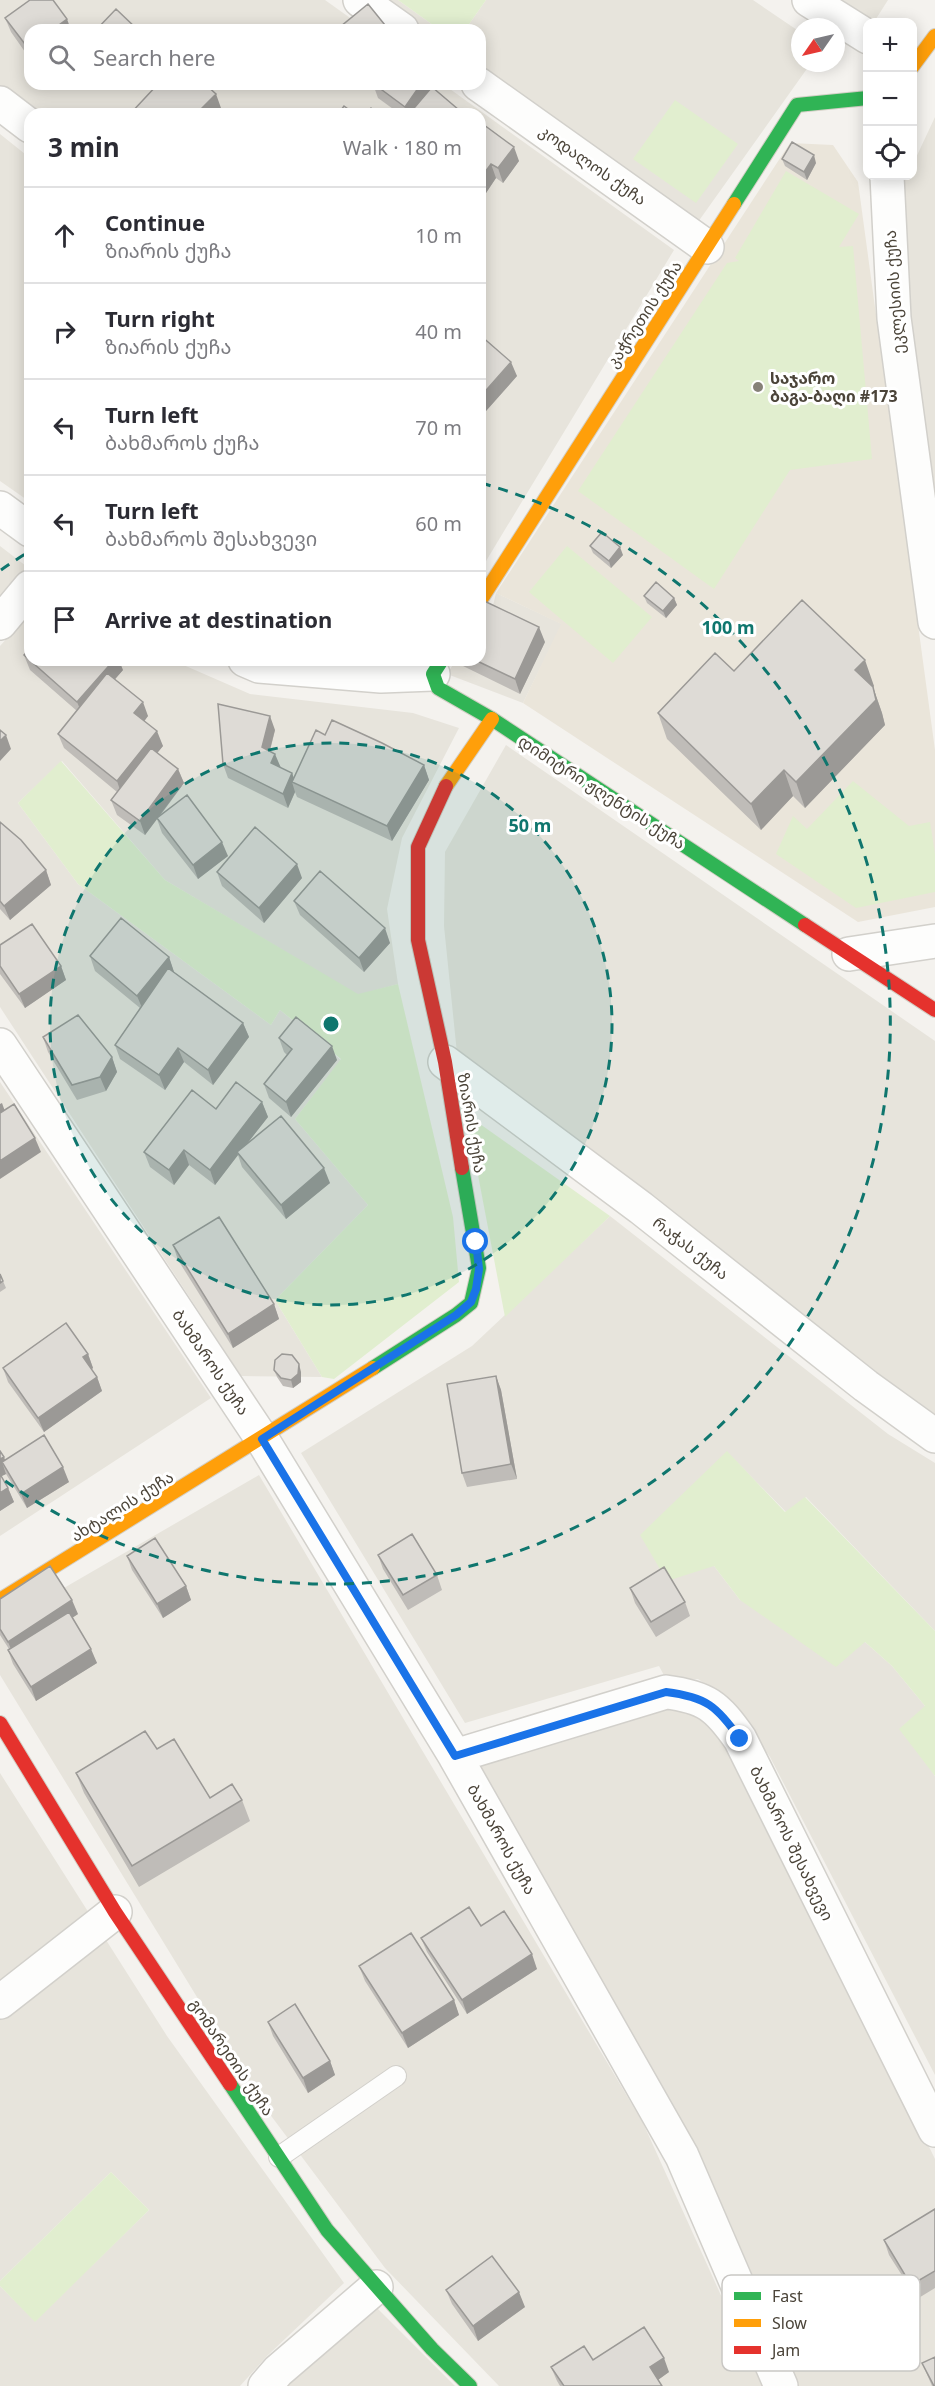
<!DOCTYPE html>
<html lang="en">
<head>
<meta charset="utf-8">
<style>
  :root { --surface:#fff; --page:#f2f2f3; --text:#2b2b33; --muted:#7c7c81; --line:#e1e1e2 }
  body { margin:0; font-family:"Noto Sans","Noto Sans Georgian",sans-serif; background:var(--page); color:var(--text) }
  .controls { position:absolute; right:18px; top:18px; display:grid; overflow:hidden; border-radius:12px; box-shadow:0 3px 15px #0003 }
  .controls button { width:54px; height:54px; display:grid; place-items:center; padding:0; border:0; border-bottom:2px solid var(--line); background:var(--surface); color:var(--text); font:30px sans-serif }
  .compass { position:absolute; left:791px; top:18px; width:54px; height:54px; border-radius:50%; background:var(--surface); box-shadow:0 3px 15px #0003; rotate:236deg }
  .stop { position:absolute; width:18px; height:18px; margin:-14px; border:4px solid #1a73e8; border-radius:50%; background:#fff }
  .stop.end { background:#1a73e8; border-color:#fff; box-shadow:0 2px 6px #0008 }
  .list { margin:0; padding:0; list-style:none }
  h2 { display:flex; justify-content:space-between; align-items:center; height:78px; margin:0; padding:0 24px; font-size:26px }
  h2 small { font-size:20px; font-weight:400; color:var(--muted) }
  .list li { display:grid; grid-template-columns:39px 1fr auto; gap:18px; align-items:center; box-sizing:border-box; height:96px; padding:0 24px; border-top:2px solid var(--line) }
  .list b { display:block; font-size:22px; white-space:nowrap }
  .list p { margin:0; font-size:20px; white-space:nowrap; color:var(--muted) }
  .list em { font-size:20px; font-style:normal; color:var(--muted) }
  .icon { flex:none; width:33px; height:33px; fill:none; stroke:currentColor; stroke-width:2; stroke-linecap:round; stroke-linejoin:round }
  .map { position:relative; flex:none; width:935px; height:2386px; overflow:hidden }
  .search { position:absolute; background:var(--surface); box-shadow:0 3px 15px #0003; left:24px; top:24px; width:462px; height:66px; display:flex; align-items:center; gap:15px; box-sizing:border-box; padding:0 21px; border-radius:18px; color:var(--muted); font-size:22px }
  .panel { position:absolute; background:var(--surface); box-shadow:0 3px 15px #0003; left:24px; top:108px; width:462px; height:558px; border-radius:18px }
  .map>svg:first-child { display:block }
  .residential { fill:#e7e4dc }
  .education { fill:#eae5da }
  .green { fill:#e1eecf }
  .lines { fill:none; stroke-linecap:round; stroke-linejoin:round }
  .lane-casing { stroke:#d2d0cb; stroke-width:22 }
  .street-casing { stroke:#d2d0cb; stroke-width:36 }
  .fast-casing { stroke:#d3cfc5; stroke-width:16 }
  .slow-casing { stroke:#d3cfc5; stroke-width:16 }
  .jam-casing { stroke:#d3cfc5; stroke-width:16 }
  .lane { stroke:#fdfdfc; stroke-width:20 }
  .street { stroke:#fdfdfc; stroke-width:33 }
  .fast { stroke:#30b455; stroke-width:14 }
  .slow { stroke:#ff9f0a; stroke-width:14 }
  .jam { stroke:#e5322d; stroke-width:14 }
  .wall { fill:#bfbcb8 }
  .shaded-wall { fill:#9b9996 }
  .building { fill:#dedbd6; stroke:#9b9996; stroke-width:1.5 }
  .route { stroke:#1a73e8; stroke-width:8 }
  .ring { fill:none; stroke:#0f766e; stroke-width:3; stroke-dasharray:10 8 }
  .poi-dot { fill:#868178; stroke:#fff; stroke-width:2 }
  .labels { text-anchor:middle; stroke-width:6; stroke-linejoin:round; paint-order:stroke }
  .street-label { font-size:16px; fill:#4b4439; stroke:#fff }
  .poi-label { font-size:16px; font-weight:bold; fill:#4b4439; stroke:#fff; text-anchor:start }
  .key { fill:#fff; stroke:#c9c7c4; stroke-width:1.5 }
  .key-label { font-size:16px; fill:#4b4439 }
  .centre { fill:#0f766e; stroke:#fff; stroke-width:3 }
  .ring-label { font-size:18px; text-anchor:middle; font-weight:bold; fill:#0f766e; stroke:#fff; stroke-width:6; stroke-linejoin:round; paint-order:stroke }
</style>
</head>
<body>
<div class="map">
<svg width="935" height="2386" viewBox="0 0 935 2386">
  <rect width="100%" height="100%" fill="#f4f2ee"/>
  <!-- residential -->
  <path class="residential" d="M0 0H325L367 30H30V84H443L674 250 480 571V114H35L0 85Z
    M384 0H398L440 30H426Z
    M486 0H753L800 32V63H811L698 222 480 68V30H465Z
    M830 0H888L874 22Z
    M935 117V523L907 322 898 194 907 176H912L913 164Z
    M0 134 30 158V502L0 481Z
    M0 546 30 569 0 606Z
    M496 593 562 624 523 703 447 674 456 660H480Z
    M30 613V660H172L250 694 413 713 459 728 402 838 387 909 398 984 358 995 165 880 62 761 18 803 78 884 271 1025 280 1010 341 1060 295 1119 368 1205 275 1300 322 1377 241 1376 0 1007V646Z
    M506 745 935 1041V1424L458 1063 444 926 445 852Z
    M0 1082 211 1398 0 1536Z
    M610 1216 888 1434 935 1463V1631L806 1497 786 1512 727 1452 714 1566 740 1600 865 1642 892 1666 925 1706 927 1764 935 1776V2075L770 1757 730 1700 698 1679 667 1681 659 1666 465 1723 301 1453 472 1346Z
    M259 1475 643 2123 762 2386H499L385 2268 263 2105 0 1675V1625Z
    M669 1707 705 1714 729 1738 935 2159V2386H799L729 2220 669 2102 477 1761Z
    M0 1773 167 2036 344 2283 267 2356 240 2386H0V2286L35 2321 149 2210 111 2172 0 2281Z
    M372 2303 455 2386H278Z"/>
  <!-- education -->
  <path class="education" d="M790 143 833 145 858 182 935 750V907L858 922 523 703 561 624 496 593Z"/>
  <!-- green -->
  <path class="green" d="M398 0H486L465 30H440Z
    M675 100 738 144 696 203 633 159Z
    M786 171 859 214 839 247 853 246 872 459 790 470 714 589 578 491 727 263 739 261 735 258Z
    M567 546 652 617 613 663 529 592Z
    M61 761 165 880 358 994 398 984 453 1217 459 1282 334 1379 322 1377 275 1300 368 1205 295 1119 341 1059 280 1010 271 1025 78 884 18 803Z
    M853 781 909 826 930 822 935 854V892L856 908 776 854 793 816 807 829Z
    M480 1124 610 1216 505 1317 470 1133Z
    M727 1451 785 1512 805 1497 935 1631V1776L899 1729 925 1706 892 1666 865 1642 836 1667 740 1600 714 1566 667 1581 640 1535Z
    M111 2172 149 2210 35 2322 0 2286V2281Z"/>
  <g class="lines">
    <!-- lane casing -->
    <g class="lane-casing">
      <path id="lane" d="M279 2157 396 2076"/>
    </g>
    <!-- street casing -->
    <g class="street-casing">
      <path id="street" d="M360 0 402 30
        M809 0 868 37
        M478 84 707 247
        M0 103 30 126
        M887 176 894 318 935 622
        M0 508 30 530
        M0 623 30 587
        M245 660 259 666 381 676 433 674
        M849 954 935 941
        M0 1045 262 1439 455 1756 682 2156 781 2386
        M445 1062 641 1208 866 1386 935 1436
        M455 1756 666 1692C706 1697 717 1706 740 1739L935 2130
        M0 2002 115 1912
        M265 2386 278 2371 376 2287"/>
    </g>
    <!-- fast casing -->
    <g class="fast-casing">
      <path id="fast" d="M734 204 797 105 868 98
        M442 660 433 674 438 688 492 719 805 925
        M373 1368 456 1315 471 1303 479 1268 462 1168
        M230 2084 327 2230 432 2349 470 2386"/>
    </g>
    <!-- slow casing -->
    <g class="slow-casing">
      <path id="slow" d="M912 67 935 36
        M480 601 734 204
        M446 786 492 719
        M0 1600 373 1368"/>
    </g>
    <!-- jam casing -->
    <g class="jam-casing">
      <path id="jam" d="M446 786 418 847V940L445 1062 462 1168
        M805 925 935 1010
        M0 1723 115 1912 230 2084"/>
    </g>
    <!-- lane -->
    <use href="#lane" class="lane"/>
    <!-- street -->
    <use href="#street" class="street"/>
    <!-- fast -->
    <use href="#fast" class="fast"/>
    <!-- slow -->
    <use href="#slow" class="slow"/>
    <!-- jam -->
    <use href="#jam" class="jam"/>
  </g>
  <!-- wall -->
  <path class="wall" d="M5 18 30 30V59L11 32Z
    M373 84 434 88 460 112 470 114H400L378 98Z
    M480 122 519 161 503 183 496 178 484 196 480 193Z
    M782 159 816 163 807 180 785 166Z
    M480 335 517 376 486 411 480 405Z
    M590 546 623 555 611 568 593 553Z
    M644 596 674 598 677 605 666 618 647 603Z
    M545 642 520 694 461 665 459 660H480Z
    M24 655 123 670 115 679 148 716 144 721 163 746 157 753 178 769 184 783 160 816 228 856 198 879 162 833 157 819 145 835 117 815 111 800 117 792 64 748 58 734 77 711 30 670Z
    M734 671 874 686 873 687 882 713 885 725 805 808 793 796 761 830 667 739 658 713Z
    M275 730 270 751 281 768 292 773 294 779 325 735 424 765 429 780 392 841 297 797 295 792 288 808 228 778 223 764Z
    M0 822 46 870 51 885 10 920 0 909Z
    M217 872 302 878 264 923 222 886Z
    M294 901 390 943 364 972 300 915Z
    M0 945 61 966 66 980 25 1008 0 974Z
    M90 956 169 957 174 972 243 1023 249 1037 213 1085 184 1062 165 1090 120 1059 115 1045 140 1008 95 971Z
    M43 1037 112 1057 117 1072 106 1091 77 1100 48 1052Z
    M279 1038 337 1060 291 1117 269 1098 264 1084 287 1055 284 1052Z
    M262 1102 268 1117 246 1145 330 1183 286 1219 242 1167 238 1155 215 1185 189 1165 174 1185 150 1167 144 1152 216 1109Z
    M173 1245 274 1304 279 1319 233 1348 178 1260Z
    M0 1274 6 1288 0 1292Z
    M88 1354 93 1368 91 1370 97 1377 102 1391 44 1432 8 1382 3 1368Z
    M274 1370 301 1372V1382L293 1388 283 1386 277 1377Z
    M496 1376 501 1390 517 1479 467 1487 462 1473Z
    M0 1451 5 1460 69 1482 27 1508 6 1474 1 1476 8 1488 14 1502 0 1511Z
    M378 1555 437 1575 442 1590 408 1610 383 1569Z
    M127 1556 186 1586 191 1600 163 1618 132 1570Z
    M630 1588 685 1602 690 1616 656 1637 635 1603Z
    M0 1599 78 1614 72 1618 97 1663 36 1701 13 1664 8 1650 9 1649 0 1635Z
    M157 1749 210 1798 242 1800 250 1821 139 1887 84 1793 76 1773Z
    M481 1926 537 1969 467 2014 427 1952 421 1938Z
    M359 1966 454 2000 459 2015 408 2048 365 1981Z
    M268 2022 330 2061 335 2075 308 2093 273 2036Z
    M935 2209V2288L917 2299 889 2255 884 2240Z
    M446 2290 525 2307 478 2341 452 2304Z
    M593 2360 669 2372 658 2380 662 2386H560L557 2381 551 2367Z
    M922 2363 935 2386H932Z"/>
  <!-- shaded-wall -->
  <path class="shaded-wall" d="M67 19 71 30H52Z
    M421 84H438L415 114H407L405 107Z
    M216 94 221 108 215 114H196Z
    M514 147 519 161 503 183 498 168Z
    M814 155 816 163 807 180 804 172Z
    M491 164 496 178 484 196 480 186V179Z
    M511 362 517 376 486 411 481 396Z
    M620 547 623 555 611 568 609 561Z
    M674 598 677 605 666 618 663 611Z
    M539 627 545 642 520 694 515 679Z
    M114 660H119L123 670 83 716 77 702Z
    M865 660 874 686 865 695 855 670Z
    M873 687 882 713 885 725 805 808 796 782Z
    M143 702 148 716 140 727 134 713Z
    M270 716 275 730 267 761 262 747Z
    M157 731 163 746 122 796 117 781Z
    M6 735 11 749 0 761V741Z
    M275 754 281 768 271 763Z
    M424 765 429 780 392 841 387 826Z
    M178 769 184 783 145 835 140 821Z
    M784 770 793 796 761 830 751 804Z
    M292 773 296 784 292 782 295 792 288 808 283 794Z
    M222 842 228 856 198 879 193 865Z
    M297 864 302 878 264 923 259 908Z
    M46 870 51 885 10 920 4 906Z
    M385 928 390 943 364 972 359 958Z
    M169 957 174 972 143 1010 137 996Z
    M61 966 66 980 25 1008 19 994Z
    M243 1023 249 1037 213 1085 208 1070Z
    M332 1046 337 1060 291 1117 286 1102Z
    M178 1048 184 1062 165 1090 159 1075Z
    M112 1057 117 1072 106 1091 100 1077Z
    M262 1102 268 1117 239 1154 237 1152 238 1155 215 1185 210 1170Z
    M2 1103 7 1117 0 1122V1104Z
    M35 1138 41 1152 0 1179V1161Z
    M184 1150 189 1165 174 1185 169 1170Z
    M324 1168 330 1183 286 1219 281 1205Z
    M274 1304 279 1319 233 1348 228 1334Z
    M88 1354 93 1368 88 1372 83 1357Z
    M299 1364 301 1372V1382L293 1388 291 1380Z
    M496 1376 501 1390 517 1479 511 1464Z
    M97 1377 102 1391 44 1432 38 1418Z
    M4 1457 9 1471 2 1462 6 1474 0 1477V1459Z
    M63 1467 69 1482 27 1508 21 1494Z
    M8 1488 14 1502 0 1511V1493Z
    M186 1586 191 1600 163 1618 157 1604Z
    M72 1600 78 1614 14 1656 8 1642Z
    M91 1649 97 1663 36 1701 31 1687Z
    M532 1954 537 1969 467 2014 462 2000Z
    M454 2000 459 2015 408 2048 402 2033Z
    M330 2061 335 2075 308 2093 303 2078Z
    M519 2292 525 2307 478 2341 473 2326Z
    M664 2358 669 2372 655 2382 650 2367Z"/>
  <!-- building -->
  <path class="building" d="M30 0H53L67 19 52 30H30V47L28 48 5 18Z
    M368 4 389 30H342L340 27Z
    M116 9 138 30H96Z
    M158 84H205L216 94 196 114H130Z
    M374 84H421L405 107Z
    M432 87 459 110 455 114H409Z
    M344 106 355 114H338Z
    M371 108 379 114H367Z
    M462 109 470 114H459Z
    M480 122 514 147 498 168 491 164 480 179Z
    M792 142 814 155 804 172 782 159Z
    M480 335 511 362 481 396 480 395Z
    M602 532 620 547 609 561 590 546Z
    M656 582 674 598 663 611 644 596Z
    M480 599 539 627 515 679 475 660H480Z
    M802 600 865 660 855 670 873 687 876 700 796 782 784 770 751 804 658 713 715 653 734 671Z
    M30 649V660H114L77 702 24 655Z
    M107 673 143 702 134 713 157 731 117 781 58 734Z
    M218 704 270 716 262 747 275 754 271 763 292 773 283 794 223 764Z
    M332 720 382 743 424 765 387 826 292 782 316 730 325 735Z
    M0 730 6 735 0 741Z
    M151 748 178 769 140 821 111 800Z
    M187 795 222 842 193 865 157 818Z
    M0 822 21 840 46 870 4 906 0 901Z
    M255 827 297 864 259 908 217 872Z
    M320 871 385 928 359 958 294 901Z
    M121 918 169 957 137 996 90 956Z
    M32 924 61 966 19 994 0 966V945Z
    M168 968 243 1023 208 1070 178 1048 159 1075 115 1045Z
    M78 1015 112 1057 100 1077 72 1085 43 1037Z
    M296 1017 332 1046 286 1102 264 1084 292 1049 279 1038Z
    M236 1082 262 1102 210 1170 184 1150 169 1170 144 1152 192 1090 216 1109Z
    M14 1104 35 1138 0 1161V1113Z
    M281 1116 324 1168 281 1205 237 1152Z
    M219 1217 274 1304 228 1334 173 1245Z
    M0 1274 3 1281 0 1283Z
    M66 1323 88 1354 83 1357 97 1377 38 1418 3 1368Z
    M282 1354 292 1355 299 1364 298 1374 291 1380 281 1378 274 1370 275 1360Z
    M496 1376 511 1464 462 1473 447 1384Z
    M44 1435 63 1467 21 1494 2 1462Z
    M0 1451 4 1457 0 1459Z
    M0 1474 8 1488 0 1493Z
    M412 1534 437 1575 403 1595 378 1555Z
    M155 1538 186 1586 157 1604 127 1556Z
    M50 1566 72 1600 8 1642 0 1629V1599Z
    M664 1567 685 1602 651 1622 630 1588Z
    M69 1612 91 1649 31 1687 8 1650Z
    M145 1731 157 1749 174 1739 210 1798 232 1784 242 1800 132 1866 76 1773Z
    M469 1907 481 1926 504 1911 532 1954 462 2000 421 1938Z
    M411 1933 454 2000 402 2033 359 1966Z
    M295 2004 330 2061 303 2078 268 2022Z
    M935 2209V2271L911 2285 884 2240Z
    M492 2256 519 2292 473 2326 446 2290Z
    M644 2327 664 2358 650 2367 662 2386H564L551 2367 584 2346 593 2360Z
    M935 2357V2386H934L922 2363Z"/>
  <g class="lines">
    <!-- route -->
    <path class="route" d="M476 1242 479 1269 476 1289 471 1302 456 1315 262 1439 455 1756 666 1692C706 1697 717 1706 740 1739"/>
  </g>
  <!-- distance rings -->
  <circle cx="331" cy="1024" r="281" fill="#0f766e" fill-opacity=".12"/>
  <g class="ring">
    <circle cx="331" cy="1024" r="281"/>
    <path d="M1 570A561 561 0 0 1 30 551M481 483A561 561 0 1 1 1 1478"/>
  </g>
  <!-- markers -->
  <circle class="poi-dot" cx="758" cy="387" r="6"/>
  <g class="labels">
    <!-- street labels -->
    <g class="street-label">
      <text transform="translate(593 165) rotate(35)" y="6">კოდალოს ქუჩა</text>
      <text transform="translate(894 292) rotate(-94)" y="6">ეკლესიის ქუჩა</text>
      <text transform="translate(644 314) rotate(-57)" y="6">კაჭრეთის ქუჩა</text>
      <text transform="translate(602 792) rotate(33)" y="6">დიმიტრი ჟღენტის ქუჩა</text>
      <text transform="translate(472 1123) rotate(80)" y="6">ზიარის ქუჩა</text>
      <text transform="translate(691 1248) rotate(38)" y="6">რაჭას ქუჩა</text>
      <text transform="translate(211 1362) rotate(56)" y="6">ბახმაროს ქუჩა</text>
      <text transform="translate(122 1506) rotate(-32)" y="6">ახტალის ქუჩა</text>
      <text transform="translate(502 1839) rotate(61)" y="6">ბახმაროს ქუჩა</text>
      <text transform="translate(792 1843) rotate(64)" y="6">ბახმაროს შესახვევი</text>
      <text transform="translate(232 2057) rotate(56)" y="6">გომარეთის ქუჩა</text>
    </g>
    <!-- poi labels -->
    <g class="poi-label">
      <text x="770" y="384">საჯარო<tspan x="770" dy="18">ბაგა-ბაღი #173</tspan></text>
    </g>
  </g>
  <!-- legend -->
  <rect x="722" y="2275" width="198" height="96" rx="9" class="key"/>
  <rect x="734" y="2292" width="27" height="8" fill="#30b455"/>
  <rect x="734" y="2319" width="27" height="8" fill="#ff9f0a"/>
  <rect x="734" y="2346" width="27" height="8" fill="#e5322d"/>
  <g class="key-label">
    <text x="772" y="2302">Fast</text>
    <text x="772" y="2329">Slow</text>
    <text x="772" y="2356">Jam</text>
  </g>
  <circle cx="331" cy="1024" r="9" class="centre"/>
  <g class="ring-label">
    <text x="728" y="634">100 m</text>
    <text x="530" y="832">50 m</text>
  </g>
</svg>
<div class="controls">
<button>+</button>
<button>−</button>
<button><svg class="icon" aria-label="locate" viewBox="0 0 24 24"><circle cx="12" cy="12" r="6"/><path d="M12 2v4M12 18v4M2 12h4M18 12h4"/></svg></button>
</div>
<svg class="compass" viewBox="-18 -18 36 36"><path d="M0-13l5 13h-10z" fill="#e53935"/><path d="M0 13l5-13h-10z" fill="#7c7c81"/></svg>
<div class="stop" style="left:476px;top:1242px"></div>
<div class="stop end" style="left:740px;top:1739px"></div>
<div class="search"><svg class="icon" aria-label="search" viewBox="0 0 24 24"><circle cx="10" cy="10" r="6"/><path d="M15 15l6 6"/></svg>Search here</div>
<section class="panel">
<h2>3 min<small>Walk · 180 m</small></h2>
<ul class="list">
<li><svg class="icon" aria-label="ahead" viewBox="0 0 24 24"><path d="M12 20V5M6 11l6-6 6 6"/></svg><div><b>Continue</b><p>ზიარის ქუჩა</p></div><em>10 m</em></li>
<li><svg class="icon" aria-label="right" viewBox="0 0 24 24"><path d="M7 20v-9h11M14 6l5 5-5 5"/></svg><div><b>Turn right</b><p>ზიარის ქუჩა</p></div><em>40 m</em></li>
<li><svg class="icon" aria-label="left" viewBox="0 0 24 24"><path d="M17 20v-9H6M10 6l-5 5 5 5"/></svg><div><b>Turn left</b><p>ბახმაროს ქუჩა</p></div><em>70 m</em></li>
<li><svg class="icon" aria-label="left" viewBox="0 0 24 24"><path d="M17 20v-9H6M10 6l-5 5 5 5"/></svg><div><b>Turn left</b><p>ბახმაროს შესახვევი</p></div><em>60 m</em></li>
<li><svg class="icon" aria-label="arrive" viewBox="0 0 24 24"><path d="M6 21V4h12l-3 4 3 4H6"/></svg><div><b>Arrive at destination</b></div></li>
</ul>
</section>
</div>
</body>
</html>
